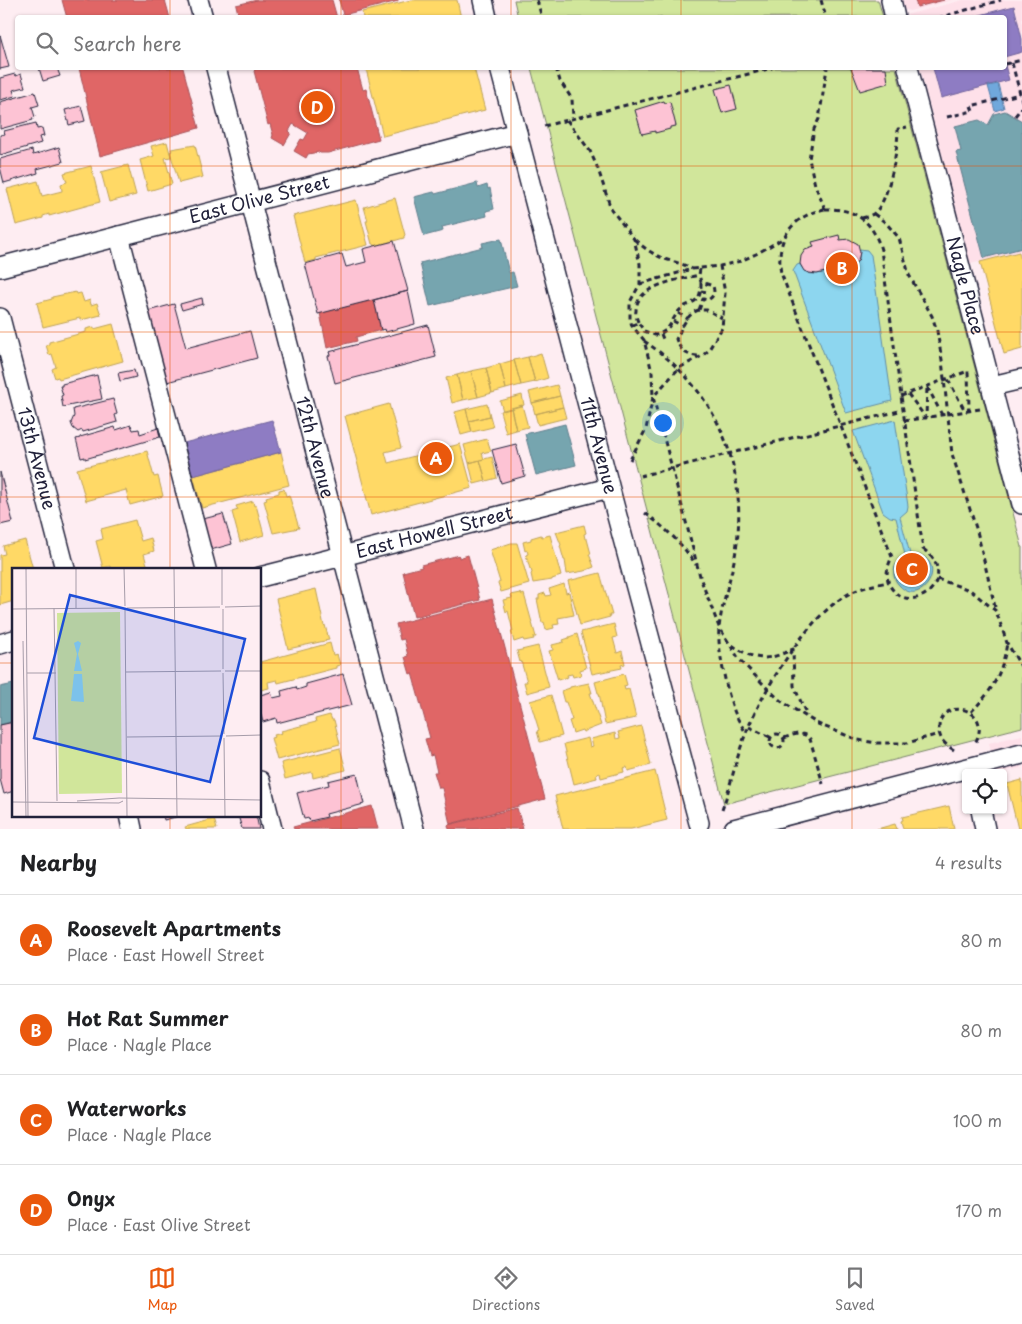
<!DOCTYPE html>
<html lang="en">
<head>
<meta charset="utf-8">
<style>
  :root { --surface:#fff; --page:#f2f2f2; --text:#202124; --muted:#757577; --line:#e0e0e0; --accent:#ea580c }
  body { margin:0; font-family:"Playpen Sans",sans-serif; background:var(--page); color:var(--text) }
  .controls { position:absolute; right:15px; bottom:15px; display:grid; overflow:hidden; border-radius:5px; box-shadow:0 1px 4px #0004 }
  .controls button { width:45px; height:45px; display:grid; place-items:center; padding:0; border:0; border-bottom:1px solid var(--line); background:var(--surface); color:var(--text); font:25px sans-serif }
  .you { position:absolute; left:662px; top:422px; width:18px; height:18px; margin:-12px; border:4px solid #fff; border-radius:50%; background:#1a73e8; box-shadow:0 0 0 8px #1a73e833 }
  .badge { display:grid; place-items:center; width:32px; height:32px; border-radius:50%; background:var(--accent); color:#fff; font-size:16px; font-weight:700 }
  .pin { position:absolute; translate:-50% -50%; border:2px solid #fff; box-shadow:0 1px 5px #0006 }
  .list { margin:0; padding:0; list-style:none }
  h2 { display:flex; justify-content:space-between; align-items:center; height:65px; margin:0; padding:0 20px; font-size:21px }
  h2 small { font-size:16px; font-weight:400; color:var(--muted) }
  .list li { display:grid; grid-template-columns:32px 1fr auto; gap:15px; align-items:center; box-sizing:border-box; height:90px; padding:0 20px; border-top:1px solid var(--line) }
  .list b { display:block; font-size:19px; white-space:nowrap }
  .list p { margin:0; font-size:16px; white-space:nowrap; color:var(--muted) }
  .list em { font-size:16px; font-style:normal; color:var(--muted) }
  .icon { flex:none; width:28px; height:28px; fill:none; stroke:currentColor; stroke-width:2; stroke-linecap:round; stroke-linejoin:round }
  .map { position:relative; flex:none; width:1022px; height:829px; overflow:hidden }
  .search { position:absolute; background:var(--surface); box-shadow:0 1px 4px #0004; left:15px; right:15px; top:15px; height:55px; display:flex; align-items:center; gap:12px; box-sizing:border-box; padding:0 18px; border-radius:5px; color:var(--muted); font-size:19px }
  .sheet { height:425px; background:var(--surface) }
  nav { display:flex; justify-content:space-around; align-items:center; box-sizing:border-box; height:70px; border-top:1px solid var(--line); background:var(--surface); font-size:14px; color:var(--muted) }
  nav a { display:grid; justify-items:center; gap:2px }
  nav .on { color:var(--accent) }
  .map>svg:first-child { display:block }
  .built { fill:#fee0e9 }
  .green { fill:#d1e69b; stroke:#7a846b }
  .water { fill:#8dd6ef; stroke:#628ea7 }
  .homes { fill:#ffd966; stroke:#bda259 }
  .shops { fill:#e06666; stroke:#a75259 }
  .offices { fill:#8e7cc3; stroke:#6e619a }
  .schools { fill:#6fa8dc; stroke:#5880ac }
  .public { fill:#76a5af; stroke:#5d7e8c }
  .building { fill:#fdc3d4; stroke:#22223b }
  .lines { fill:none; stroke-linecap:round; stroke-linejoin:round }
  .minor-casing { stroke:#22223b; stroke-width:22 }
  .path { stroke:#22223b; stroke-width:3; stroke-dasharray:5 4; stroke-linecap:butt }
  .minor { stroke:#fff; stroke-width:19 }
  .grid { fill:none; stroke:#e8590c; stroke-width:1; stroke-opacity:0.55 }
  .labels { text-anchor:middle; stroke-width:5; stroke-linejoin:round; paint-order:stroke }
  .street-label { font-size:18px; fill:#22223b; stroke:#fff }
  .inset-road { fill:none; stroke:#a69ca9; stroke-width:1 }
  .view { fill:#1d4ed8; fill-opacity:0.15; stroke:#1d4ed8; stroke-width:2.5 }
  .inset-edge { fill:none; stroke:#22223b; stroke-width:2.5 }
</style>
</head>
<body>
<div class="map">
<svg width="1022" height="829" viewBox="0 0 1022 829">
  <rect width="100%" height="100%" fill="#feedf2"/>
  <filter id="ink" filterUnits="userSpaceOnUse"><feTurbulence type="fractalNoise" baseFrequency=".02" numOctaves="2"/><feDisplacementMap in="SourceGraphic" scale="10" xChannelSelector="R" yChannelSelector="G"/><feConvolveMatrix kernelMatrix="1 2 1 2 8 2 1 2 1" color-interpolation-filters="sRGB"/></filter>
  <g filter="url(#ink)">
    <!-- built -->
    <path class="built" d="M902 0H953L909 11 904 9Z
      M963 0H1022V251L970 264 920 68H1004V18H907L906 15Z
      M1022 735V768L996 773 989 743Z"/>
    <!-- green -->
    <path class="green" d="M514 0H878L883 17 518 18Z
      M531 68H896L1022 547V727L724 804Z"/>
    <!-- water -->
    <path class="water" d="M860 249 867 250 871 255 892 401 846 413 793 271 797 265 800 264C802 268 804 271 808 273 817 277 852 266 859 259Z
      M895 420 908 506 907 511 900 517 910 554C953 555 923 612 899 585 889 574 895 562 905 555L896 518 890 517 883 512 853 431Z"/>
    <!-- homes -->
    <path class="homes" d="M411 0H457L461 18H363L362 12Z
      M373 68H474L485 110 383 136 366 69Z
      M167 142 171 157 165 158 172 184 148 191 140 160 154 156 151 146Z
      M195 145 203 177 179 183 170 152 172 151 171 149Z
      M128 165 136 195 109 202 101 172Z
      M91 166 100 202 49 216V214L43 216V218L16 225 7 189 38 181 42 196 62 191 61 184 67 182 64 173Z
      M395 198 405 235 404 236V238L375 246 374 244H372L366 221H368L364 207Z
      M356 200 368 245 316 258V260L305 263 293 216Z
      M1019 252 1022 266V349L1004 354 980 262Z
      M76 292V294L81 293 84 302 90 300 91 305 97 303 101 315 81 320 80 318 43 327 37 303 52 299V297Z
      M113 324 123 361 59 379 58 377 55 378 52 369 56 367 52 354 49 355 46 345 49 344V342L86 332V329L94 327V329Z
      M541 353 548 378 535 382 528 357Z
      M528 357 535 382 521 385 514 360Z
      M514 360 521 385 506 389 500 364Z
      M500 364 506 389 492 393 486 368Z
      M486 368 492 393 478 397 471 371Z
      M471 371 478 397 463 400 457 375Z
      M457 375 463 400 452 403 446 378Z
      M557 385 560 396 532 403 529 392Z
      M522 395 524 405 503 411 500 401Z
      M560 396 563 407 535 414 532 403Z
      M389 404 401 448 385 452 388 463 460 444 472 488 371 515 345 416Z
      M487 404 490 416 469 421 466 409Z
      M522 405 528 427 516 430 511 408Z
      M563 407 566 418 538 425 535 414Z
      M511 408 516 430 506 433 500 411Z
      M466 409 472 432 461 435 455 412Z
      M490 416 493 427 472 432 469 421Z
      M487 439 491 451 482 453 484 459 469 463 464 445Z
      M147 451 154 477 158 476 163 496 130 505 126 490 86 501 77 469Z
      M281 452 289 485 202 508 193 476Z
      M492 457 497 478 486 481 480 460Z
      M480 460 486 481 474 484 469 463Z
      M284 489 286 496 289 495 299 528 273 533 264 501 267 500 266 497 279 493V490Z
      M253 501 254 506 256 505 264 535 240 542 232 512 238 510 236 506Z
      M135 520 141 541 151 538 154 551 144 554 148 568 111 569 110 566 103 568 96 541 103 539 101 529Z
      M584 525 586 533 584 534 585 539H587L591 554H589L594 567 584 571 567 574 565 560H564L560 546 561 545 556 532Z
      M541 535 542 537 550 535 561 576 552 579V580L533 583 531 574 532 573 531 569H530L526 555 528 554 527 550 525 551 523 542 531 540V538Z
      M25 540 33 569H14V601L0 605V555L5 554 3 546Z
      M511 543H517L529 584 501 592 498 583 500 582 490 550Z
      M600 573 612 615H609L610 617 580 625 568 581Z
      M564 584 566 593 569 592 574 615 558 618 559 624 553 625 554 628 546 630 544 622 542 623 537 599H539V595L545 593 546 596 551 595 549 589Z
      M316 589 324 626 325 625 329 640 288 649 276 599Z
      M521 593 522 595 524 594 536 637H533L534 639 524 641 523 639 514 642 511 631H513L508 611 506 612 503 600 512 598 511 595Z
      M614 624 617 637 613 638 617 653 622 651 625 664 621 665 622 668 592 674 581 632Z
      M577 634 586 668 580 670 581 675 573 677 572 674 567 675 568 677 558 680 549 651 553 650 552 645 564 642 563 640 569 638V637Z
      M330 643 333 655 337 654 340 665 336 666V668L278 683 277 680 268 682 269 688 260 690V662Z
      M538 646 549 687 527 693 524 682H527L521 661 520 662 517 651Z
      M624 674 627 685 624 686 625 690 629 689 636 718 605 724 599 693H598L595 682Z
      M589 683 592 693H590L601 725 583 732 582 730 573 733 569 721 572 720 566 702H564L561 691 570 688V687Z
      M551 695 562 736 540 742 537 731 539 730 530 701Z
      M330 715 332 720H334L340 744 277 760 271 738 275 737 274 735 282 733 281 731 316 722 315 719Z
      M641 726 651 765 628 771 627 767 623 768 624 772 601 778 600 773 596 774 597 778 574 784 564 744 588 738 590 747 593 746 591 739 615 733 616 739 620 738 618 732Z
      M340 748 346 770 313 778 312 772 285 779 281 763Z
      M655 771 667 820 631 829H563L555 796Z
      M1022 780V829H1018L1007 784Z
      M949 806 954 829H903L901 821 903 820 902 817Z
      M214 819 217 829H186L185 827Z
      M895 824 897 829H877Z"/>
    <!-- shops -->
    <path class="shops" d="M62 0H165L170 18H67Z
      M257 0H332L337 18H239L236 5Z
      M339 0H398V1L343 15Z
      M915 0H944L917 7Z
      M79 68H183L199 128 100 156Z
      M255 68H357L363 90 366 89 379 139 328 153H320L319 152 308 154 306 158 294 151 301 139 304 140 308 133 293 124 289 131 291 133 284 145 272 138 273 135 270 124 268 125 254 71 255 70Z
      M374 300 381 330 356 337 357 341 327 348 320 313Z
      M459 555V558L468 555 480 600 414 617 403 572 422 567 421 565Z
      M492 599 545 799 450 824 442 788H439L434 772H437L433 755 430 756 425 739 430 738 412 673 410 674 405 657 408 656 404 639 400 640 396 624Z
      M372 806 378 829H294L293 827Z
      M517 808 523 829H449L448 825Z"/>
    <!-- offices -->
    <path class="offices" d="M1014 6 1022 39V52L1004 57V18H969Z
      M1004 62 1009 80 941 98 933 68H1004Z
      M272 420 281 452 193 476 184 443Z"/>
    <!-- schools -->
    <path class="schools" d="M998 84 1004 108 995 111 988 86Z"/>
    <!-- public -->
    <path class="public" d="M1005 111 1022 121V248L984 258 956 152 961 151 955 126 979 120 988 125 994 114Z
      M477 183 478 188 487 185 488 189 490 188 494 209 486 211 487 216 442 227 443 231 424 236 414 197 434 192 435 194Z
      M501 239 509 273 513 272 517 286 430 306 420 263 483 247 482 243Z
      M565 424 576 465 536 475 525 434Z
      M14 684V721L0 725V687Z"/>
    <!-- building -->
    <path class="building" d="M0 35 9 67 0 69Z
      M39 68H57L60 76 43 81Z
      M851 68H886L888 83 860 91Z
      M15 74 16 76 21 74 25 87 13 90 15 96 0 100V78Z
      M731 85 737 109 722 113 715 89Z
      M35 92 39 105 32 107 35 117 32 118 33 120 0 129V102Z
      M664 101 665 103 670 102 676 126 670 127V129L655 133V131L642 134 635 110Z
      M81 106 85 121 69 125 65 110Z
      M36 123 37 129 42 128 44 136 39 137 41 143 0 155V135L5 134 4 131Z
      M59 147 63 162 37 169 38 173 4 183 0 167V159L32 150 33 155Z
      M839 235 840 240 849 239 858 244 860 252 858 261 850 266 817 274 809 273 804 271 800 264 801 256 805 250 814 247 812 242Z
      M394 241 408 291 318 314 305 264 342 254 346 267 366 262 363 249Z
      M408 291 415 324 386 332 385 329 381 330 374 300Z
      M202 298 203 304 182 310 180 304Z
      M174 304 186 348 250 331 257 358 163 383 144 312Z
      M428 325 436 357 335 383 328 356 330 355 329 352Z
      M134 370 136 377 120 381 118 373Z
      M97 375 102 399 63 407 61 396 63 395 60 386H62V384Z
      M113 399 117 414 115 415 117 422 83 432 82 430 78 432 73 428 71 423 74 416 73 409Z
      M131 425 133 430 139 429 140 434 158 428 160 437 85 459V457L81 458 76 439 80 438V437L115 427 116 430Z
      M516 444 525 476 501 483 492 450Z
      M0 472 13 522 0 525Z
      M223 514 232 544 207 551 199 520Z
      M343 674 352 705 296 719V718L277 723 276 718 263 722 260 712V695L271 692 273 698 282 696 281 691 296 687 297 690 306 687V684Z
      M14 722V791L4 794 0 779V725Z
      M357 774 364 804 326 814 327 817 310 821 309 818 304 819 297 793 329 785 328 781Z
      M163 815H183L164 820Z
      M238 815H256L259 829H242Z"/>
    <g class="lines">
      <!-- minor casing -->
      <g class="minor-casing">
        <g id="minor">
          <path d="M198 0 203 18"/>
          <path d="M483 0 487 18"/>
          <path d="M891 0 895 18"/>
          <path id="s1" d="M216 68 414 829"/>
          <path id="s2" d="M500 68 614 505 699 823"/>
          <path id="s3" d="M908 68 1022 504"/>
          <path d="M119 236 206 569"/>
          <path id="s4" d="M0 267 517 133"/>
          <path id="s5" d="M0 318 65 569"/>
          <path d="M992 386 1022 379"/>
          <path id="s6" d="M260 577 609 488"/>
          <path d="M0 644 14 640"/>
          <path d="M260 781 272 829"/>
          <path d="M981 810 985 829"/>
          <path d="M129 815 132 829"/>
          <path d="M734 829 1022 754"/>
        </g>
      </g>
      <!-- path -->
      <path class="path" d="M537 0 542 18
        M821 0 826 18
        M938 18 1001 0
        M1012 63 1022 101
        M1005 64 1022 60
        M556 68 560 81 572 99 573 119
        M1015 116 1022 107
        M947 117 973 111 971 106 1020 94
        M567 120 590 151 598 169 611 209 634 239 640 264V284L630 302V319L632 326 644 340 652 372 653 397 672 468 701 580 719 627 739 659 768 689 781 701 818 724 858 740 877 743H907L939 734
        M544 126 772 68
        M825 209C855 208 873 221 881 250L901 396 923 549C963 578 911 620 890 586 885 576 887 567 892 557L781 273C775 239 792 216 825 209Z
        M825 209 815 185 809 159 814 129 819 119 827 68
        M874 214 886 223 899 238 909 275 932 316 937 331 942 360 952 454 977 531 996 611
        M862 218C865 217 870 216 873 214 889 204 898 147 898 129L907 127
        M635 240C643 247 651 253 662 258 672 262 683 263 692 269
        M700 269 699 275 701 282 713 286C715 293 714 296 708 300L703 299 699 310H707L722 318
        M640 284 692 269 720 266 741 261 756 254 784 238
        M701 291 707 292
        M699 310C687 313 682 328 676 339 680 350 686 356 699 356
        M678 313 688 319
        M673 321 683 326
        M638 322C637 319 635 314 636 311 636 284 680 280 699 275
        M632 326 638 322 644 331 655 335C673 331 670 318 682 308 687 304 693 304 698 298 701 293 701 288 701 282
        M661 334 663 339
        M644 341C715 388 749 465 736 550 732 576 722 601 719 628 717 648 727 694 735 713 738 720 742 726 746 733
        M908 394 926 418 927 386 942 415
        M901 396 968 371 969 408 967 411 964 409 948 379
        M904 421 980 409
        M630 460 646 429 653 397 679 368 702 356 708 351 722 328 725 293 720 266
        M640 476 903 410
        M645 513C665 528 682 543 696 565
        M937 579 970 590 996 611 1007 643 1022 668
        M732 645C756 662 768 661 793 649L794 686 807 716
        M971 712C993 690 1002 674 1007 643
        M749 727 772 738
        M770 741a7 7 0 1 1 14 0a7 7 0 1 1-14 0Z
        M784 738C793 735 803 730 810 739L823 784
        M954 750C946 745 939 740 939 729 938 696 997 706 974 745
        M722 810C731 785 736 758 746 733 762 692 806 619 845 596 858 588 873 585 888 582"/>
      <!-- minor -->
      <use href="#minor" class="minor"/>
    </g>
  </g>
  <!-- grid -->
  <path class="grid" d="M170 0V18M341 0V18M511 0V18M681 0V18M852 0V18M170 68V569M341 68V829M511 68V829M681 68V829M852 68V829M0 166H1022M0 332H1022M0 497H1022M0 663H14M260 663H1022M170 815V829"/>
  <g class="labels">
    <!-- street labels -->
    <g class="street-label">
      <text dy="6" stroke="none"><textPath href="#s4" startOffset="268">East Olive Street</textPath></text>
      <text dy="6" stroke="none"><textPath href="#s3" startOffset="225">Nagle Place</textPath></text>
      <text dy="6" stroke="none"><textPath href="#s2" startOffset="390">11th Avenue</textPath></text>
      <text dy="6" stroke="none"><textPath href="#s1" startOffset="392">12th Avenue</textPath></text>
      <text dy="6" stroke="none"><textPath href="#s5" startOffset="145">13th Avenue</textPath></text>
      <text dy="6" stroke="none"><textPath href="#s6" startOffset="180">East Howell Street</textPath></text>
    </g>
  </g>
  <!-- overview -->
  <g transform="translate(12 568)">
    <rect width="249" height="249" fill="#feedf2"/>
    <path d="M108 44 110 225 47 226 45 45Z" fill="#d1e69b"/>
    <path d="M66 73 69 75 66 86 70 103H62L65 86 62 75ZM62 106H70L72 134 59 133Z" fill="#8dd6ef"/>
    <path class="inset-road" d="M14 0 16 249M64 0V40M112 0 113 38M162 0 165 249M210 0V37M213 39 249 38M42 40 45 233M115 40 208 39M0 41 110 40M211 41V101M113 42 115 249M11 73 14 249M213 103H249M114 104 209 103M15 105H44M211 105 212 166M214 168 249 167M115 169 210 168M212 170 213 249M65 233 107 230 249 232M0 234 107 235 111 233"/>
    <path class="view" d="M58 27 233 71 198 214 22 170Z"/>
    <rect width="249" height="249" class="inset-edge"/>
  </g>
</svg>
<div class="controls">
<button><svg class="icon" aria-label="locate" viewBox="0 0 24 24"><circle cx="12" cy="12" r="6"/><path d="M12 2v4M12 18v4M2 12h4M18 12h4"/></svg></button>
</div>
<div class="you"></div>
<div class="pin badge" style="left:436px;top:458px">A</div>
<div class="pin badge" style="left:842px;top:268px">B</div>
<div class="pin badge" style="left:912px;top:569px">C</div>
<div class="pin badge" style="left:317px;top:107px">D</div>
<div class="search"><svg class="icon" aria-label="search" viewBox="0 0 24 24"><circle cx="10" cy="10" r="6"/><path d="M15 15l6 6"/></svg>Search here</div>
</div>
<section class="sheet">
<h2>Nearby<small>4 results</small></h2>
<ul class="list">
<li><span class="badge">A</span><div><b>Roosevelt Apartments</b><p>Place · East Howell Street</p></div><em>80 m</em></li>
<li><span class="badge">B</span><div><b>Hot Rat Summer</b><p>Place · Nagle Place</p></div><em>80 m</em></li>
<li><span class="badge">C</span><div><b>Waterworks</b><p>Place · Nagle Place</p></div><em>100 m</em></li>
<li><span class="badge">D</span><div><b>Onyx</b><p>Place · East Olive Street</p></div><em>170 m</em></li>
</ul>
</section>
<nav>
<a class="on"><svg class="icon" aria-label="map" viewBox="0 0 24 24"><path d="M3 6l6-2 6 2 6-2v14l-6 2-6-2-6 2zM9 4v14M15 6v14"/></svg>Map</a>
<a><svg class="icon" aria-label="directions" viewBox="0 0 24 24"><path d="M12 3l9 9-9 9-9-9zM9 14v-3h6M13 9l2 2-2 2"/></svg>Directions</a>
<a><svg class="icon" aria-label="saved" viewBox="0 0 24 24"><path d="M7 4h10v16l-5-4-5 4z"/></svg>Saved</a>
</nav>
</body>
</html>
